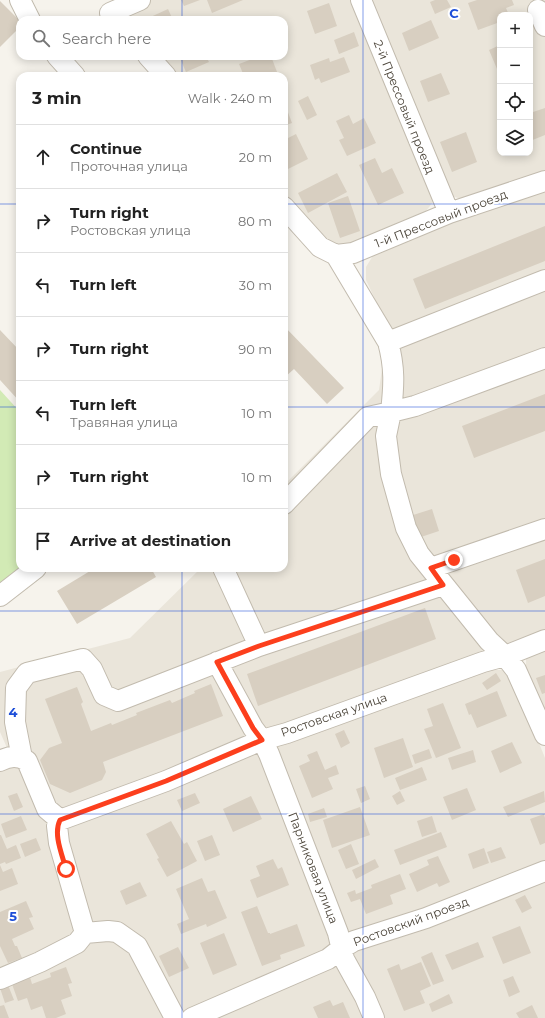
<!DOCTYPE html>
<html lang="en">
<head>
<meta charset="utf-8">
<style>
  :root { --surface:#fff; --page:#f2f2f2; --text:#222; --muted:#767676; --line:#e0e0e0 }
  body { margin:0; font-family:Montserrat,sans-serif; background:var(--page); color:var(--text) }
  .controls { position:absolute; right:12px; top:12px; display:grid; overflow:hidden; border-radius:8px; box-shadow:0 2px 10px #0003 }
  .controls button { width:36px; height:36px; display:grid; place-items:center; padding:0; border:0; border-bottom:1px solid var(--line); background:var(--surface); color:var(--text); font:20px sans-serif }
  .stop { position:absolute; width:12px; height:12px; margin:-9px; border:3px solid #fc3f1d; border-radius:50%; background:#fff }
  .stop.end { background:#fc3f1d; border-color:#fff; box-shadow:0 1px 4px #0008 }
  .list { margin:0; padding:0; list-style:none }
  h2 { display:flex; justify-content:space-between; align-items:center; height:52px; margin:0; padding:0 16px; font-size:17px }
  h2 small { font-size:13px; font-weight:400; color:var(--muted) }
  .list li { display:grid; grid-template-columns:26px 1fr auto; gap:12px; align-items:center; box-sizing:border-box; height:64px; padding:0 16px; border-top:1px solid var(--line) }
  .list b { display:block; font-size:15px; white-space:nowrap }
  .list p { margin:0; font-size:13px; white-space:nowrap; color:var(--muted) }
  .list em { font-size:13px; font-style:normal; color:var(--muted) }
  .icon { flex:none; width:22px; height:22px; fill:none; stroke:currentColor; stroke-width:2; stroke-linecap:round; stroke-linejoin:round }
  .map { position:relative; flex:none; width:545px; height:1018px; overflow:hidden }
  .search { position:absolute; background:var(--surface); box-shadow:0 2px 10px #0003; left:16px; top:16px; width:272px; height:44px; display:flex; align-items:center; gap:10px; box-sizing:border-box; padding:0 14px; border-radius:12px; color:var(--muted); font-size:15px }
  .panel { position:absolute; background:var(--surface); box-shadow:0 2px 10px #0003; left:16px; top:72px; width:272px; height:500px; border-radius:12px }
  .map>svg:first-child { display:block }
  .residential { fill:#eae5da; fill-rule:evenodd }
  .green { fill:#d2eab5 }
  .building { fill:#d8cfc1 }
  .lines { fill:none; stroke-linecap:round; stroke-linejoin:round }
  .minor-casing { stroke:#c2bbae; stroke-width:22 }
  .minor { stroke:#fff; stroke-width:20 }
  .route { stroke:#fc3f1d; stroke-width:5 }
  .grid { fill:none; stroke:#1d4ed8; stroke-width:1; stroke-opacity:0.55 }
  .labels { text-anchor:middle; stroke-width:4; stroke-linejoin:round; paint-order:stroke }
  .street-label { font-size:12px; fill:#4b4439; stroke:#fff }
  .grid-label { font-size:13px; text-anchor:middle; font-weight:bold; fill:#1d4ed8; stroke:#fff; stroke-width:4; stroke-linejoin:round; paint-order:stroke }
</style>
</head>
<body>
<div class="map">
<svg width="545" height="1018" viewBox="0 0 545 1018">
  <rect width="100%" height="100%" fill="#f6f3ec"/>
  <!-- residential -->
  <path class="residential" d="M150 0H353L432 189 433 202 426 211 351 243 337 244 324 240 284 196V76H175L157 56H284V20H124L123 15 127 9Z
    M366 0H545V170L461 199 452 196ZM500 15H530V153H500Z
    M545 189V632L66 809 54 805 8 750 0 732V672L130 638 201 568H284V485L379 390 384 355 396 344 366 280V267L374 254 394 242Z
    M545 646V717L526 673V659L533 650Z
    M489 670H502L514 681 545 758V865L348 936 273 748 277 743Z
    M258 750 332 939 330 950 191 1013 179 1010 143 944 95 925 86 918 62 842 65 824Z
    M0 766 21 767 47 818 75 924V933L0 973Z
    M545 878V1018H379L349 950Z
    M107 936 133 952 167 1018H0V985L78 952 93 942Z
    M337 961 370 1018H202Z"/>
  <!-- green -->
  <path class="green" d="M0 390 20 412V568L0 585Z"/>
  <!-- building -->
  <path class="building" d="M181 0H200L184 6Z
    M207 0H243L212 13Z
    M435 0H447L451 7 435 14 430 2Z
    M477 0H512L514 5 506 8 509 15H500V22L478 30 468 3Z
    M0 1 20 21V27L0 47Z
    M329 3 337 26 315 34 307 11Z
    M168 9 173 20H144Z
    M431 20 439 38 409 51 402 33Z
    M354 32 359 46 339 54 334 40Z
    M500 45V76L489 50Z
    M179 56H206L209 62 186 72Z
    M260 56H271L277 72 268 76H244L239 64Z
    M344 57 350 72 321 83 319 78 315 80 310 65 329 58 330 62Z
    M441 73 450 94 428 102 420 81Z
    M308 96 317 115 307 120 298 101Z
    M286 107 292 123 284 126V108Z
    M545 108V135L530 141V113Z
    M349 115 353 124 364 118 376 143 347 156 339 140 344 138 336 121Z
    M466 132 477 162 452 172 440 142Z
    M296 134 308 159 284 171V140Z
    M375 158 382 173 392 168 404 193 378 205 359 165Z
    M337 173 347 192 308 213 298 193Z
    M348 196 360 231 340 238 328 203Z
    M545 226V261L425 309 413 279Z
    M284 326 344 388 327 404 294 369 284 378Z
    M0 330 20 351V402L0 380Z
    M545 394V431L474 458 462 426Z
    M432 509 439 531 418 538 410 516Z
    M545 559V596L528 603 516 570Z
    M95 568H151L156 577 77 624 57 591Z
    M425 608 436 639 258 706 247 674Z
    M496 673 501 681 487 690 482 683Z
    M545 675V693L542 694 536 678Z
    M211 684 223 716 103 762 106 772 102 780 70 793 50 784 40 760 49 748 62 743 45 699 77 687 83 702 81 704 91 731 111 723 112 725 137 715 136 713 170 700 172 703 195 693 194 691Z
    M497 691 507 716 477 728 471 714 469 715 465 704Z
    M443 703 461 748 436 758 424 729 433 726 427 709Z
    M344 730 350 743 341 748 335 734Z
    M403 738 413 767 384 778 374 748Z
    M512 742 522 763 500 773 491 751Z
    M429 749 432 758 415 764 412 755Z
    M473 750 476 762 452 770 448 758Z
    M317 751 325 770 336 765 339 774 328 778 333 789 312 798 299 766 310 761 307 755Z
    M422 767 427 780 400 790 395 778Z
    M365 786 370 799 361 803 356 789Z
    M467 788 476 810 452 820 443 797Z
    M400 791 405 801 397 805 392 796Z
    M544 791 545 802 508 817 503 807Z
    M17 793 23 807 14 811 8 796Z
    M195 793 200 803 182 811 177 800Z
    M251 796 262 819 233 832 223 809Z
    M360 807 370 835 332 848 323 820Z
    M324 808 327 817 310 822 308 814Z
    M544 814 545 818V843L540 845 530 819Z
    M21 816 27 830 6 838 1 824Z
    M432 816 437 832 422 837 417 821Z
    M171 821 184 844 187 842 197 861 167 877 157 859 159 858 146 834Z
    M441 832 447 847 400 865 394 850Z
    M0 835H1L7 849 16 845 21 858 6 864 5 862 0 864Z
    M212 835 220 855 205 861 197 841Z
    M36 838 41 850 25 857 20 844Z
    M351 844 359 864 346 869 338 850Z
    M501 847 506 858 491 863 487 852Z
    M484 848 489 863 473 869 468 854Z
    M438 856 450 882 439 887 437 883 417 892 409 874 429 865 427 860Z
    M273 859 278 869 282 867 289 885 257 898 250 880 260 876 256 866Z
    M375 859 379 867 356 879 352 870Z
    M0 865 3 872 12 868 18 884 0 891Z
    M400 874 406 889 390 895 393 904 366 914 360 899 351 902 347 893 355 890 356 894 372 888 371 885Z
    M202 878 208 892 215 890 227 918 207 927 206 924 181 934 177 924 189 919 176 889Z
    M140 882 147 896 126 905 120 891Z
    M525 895 532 908 522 913 515 900Z
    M26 901 33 917 29 918 34 929 12 939 15 946H17L22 958 8 963 0 946V912Z
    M257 906 268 933H270V934L297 924 305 946 280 955 281 959 262 966 241 912Z
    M520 926 531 953 503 964 492 937Z
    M224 933 237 965 213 975 200 943Z
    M478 942 484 957 452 970 445 955Z
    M178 947 189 968 169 977 159 956Z
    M432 952 444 981 433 985 421 957Z
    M421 962 431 986 420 991 425 1003 404 1011 387 969 399 964 401 970Z
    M66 967 72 983 68 984 72 996 61 1000 66 1014 56 1018H46L42 1006 31 1010 27 998 18 1001 12 984 30 977 32 984 51 977 50 973Z
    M513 976 520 992 509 997 503 980Z
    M8 985 14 1000 5 1003 0 988Z
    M449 994 453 1003 432 1012 429 1004Z
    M330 1000 333 1006 343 1002 350 1018H318L313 1007Z
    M4 1005 9 1018H0V1006Z
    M532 1005 538 1018H519L516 1013Z"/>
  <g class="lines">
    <!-- minor casing -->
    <g class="minor-casing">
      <path id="minor" d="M20 0 30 20
        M361 0 449 213
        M538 10 545 26
        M110 13 140 0
        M57 56 75 76
        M148 56 166 76
        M284 207 320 247 336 255
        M336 255 353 253 449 213 545 181
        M336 255 388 342
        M545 358 415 406 391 412 386 436 391 474 406 528 419 554 489 641 505 656 516 670 545 735
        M284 504 368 417 391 412C394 385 395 368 388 342L545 280
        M223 568 259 646
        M431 568 545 529
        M0 596 36 568
        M217 662 253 728 262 740 269 754 338 933 344 959 365 997 374 1018
        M22 758 15 722 16 688 27 673 83 659 92 669 104 695 118 701 259 646 443 585
        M0 761C9 756 18 755 27 761L47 809 60 820 166 781 262 740 287 733 483 662 505 656 545 640
        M60 820 57 826 59 843 85 933
        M85 933 108 931 117 932 137 946 175 1018
        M0 979 40 962 77 943 85 933
        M192 1018 328 959 342 948 354 941 426 918 545 871"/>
    </g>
    <!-- minor -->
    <use href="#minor" class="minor"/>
  </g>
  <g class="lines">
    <!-- route -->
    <path class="route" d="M66 869C62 854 53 834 60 820L166 781 262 740 253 728 217 662 259 646 443 585 431 568 454 560"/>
  </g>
  <!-- grid -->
  <path class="grid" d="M182 0V20M363 0V1018M182 56V76M0 204H20M284 204H545M0 407H20M284 407H545M182 568V1018M0 611H545M0 814H545"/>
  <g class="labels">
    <!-- street labels -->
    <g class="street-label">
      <text transform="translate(404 107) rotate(68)" y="4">2-й Прессовый проезд</text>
      <text transform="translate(441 219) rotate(-21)" y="4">1-й Прессовый проезд</text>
      <text transform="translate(334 715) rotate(-19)" y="4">Ростовская улица</text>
      <text transform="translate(313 868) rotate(69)" y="4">Парниковая улица</text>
      <text transform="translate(411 922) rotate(-20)" y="4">Ростовский проезд</text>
    </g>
  </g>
  <g class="grid-label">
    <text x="454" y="18">C</text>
    <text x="13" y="717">4</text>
    <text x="13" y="921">5</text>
  </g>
</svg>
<div class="controls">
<button>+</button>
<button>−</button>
<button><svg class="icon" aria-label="locate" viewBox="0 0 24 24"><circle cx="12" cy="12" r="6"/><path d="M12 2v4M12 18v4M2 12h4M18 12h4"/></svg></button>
<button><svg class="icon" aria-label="layers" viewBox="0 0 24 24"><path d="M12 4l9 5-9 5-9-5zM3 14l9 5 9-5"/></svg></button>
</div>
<div class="stop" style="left:66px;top:869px"></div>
<div class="stop end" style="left:454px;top:560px"></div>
<div class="search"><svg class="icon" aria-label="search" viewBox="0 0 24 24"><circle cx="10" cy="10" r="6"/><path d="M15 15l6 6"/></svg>Search here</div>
<section class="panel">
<h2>3 min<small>Walk · 240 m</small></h2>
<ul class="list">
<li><svg class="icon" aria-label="ahead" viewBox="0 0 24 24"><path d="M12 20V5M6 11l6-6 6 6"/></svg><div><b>Continue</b><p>Проточная улица</p></div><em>20 m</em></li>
<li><svg class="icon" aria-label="right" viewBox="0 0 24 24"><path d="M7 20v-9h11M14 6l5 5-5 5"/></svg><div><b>Turn right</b><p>Ростовская улица</p></div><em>80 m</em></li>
<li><svg class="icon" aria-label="left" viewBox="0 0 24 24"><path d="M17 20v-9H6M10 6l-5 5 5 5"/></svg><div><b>Turn left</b></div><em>30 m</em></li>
<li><svg class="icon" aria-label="right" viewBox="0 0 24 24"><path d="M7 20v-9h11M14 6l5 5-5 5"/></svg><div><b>Turn right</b></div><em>90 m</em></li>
<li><svg class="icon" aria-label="left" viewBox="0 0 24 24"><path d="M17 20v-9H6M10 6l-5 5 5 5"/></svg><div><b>Turn left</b><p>Травяная улица</p></div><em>10 m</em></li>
<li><svg class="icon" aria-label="right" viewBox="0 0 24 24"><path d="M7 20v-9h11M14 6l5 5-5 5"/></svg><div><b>Turn right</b></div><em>10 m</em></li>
<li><svg class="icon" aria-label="arrive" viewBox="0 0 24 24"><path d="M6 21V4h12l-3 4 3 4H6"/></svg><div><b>Arrive at destination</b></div></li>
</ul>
</section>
</div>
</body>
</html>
